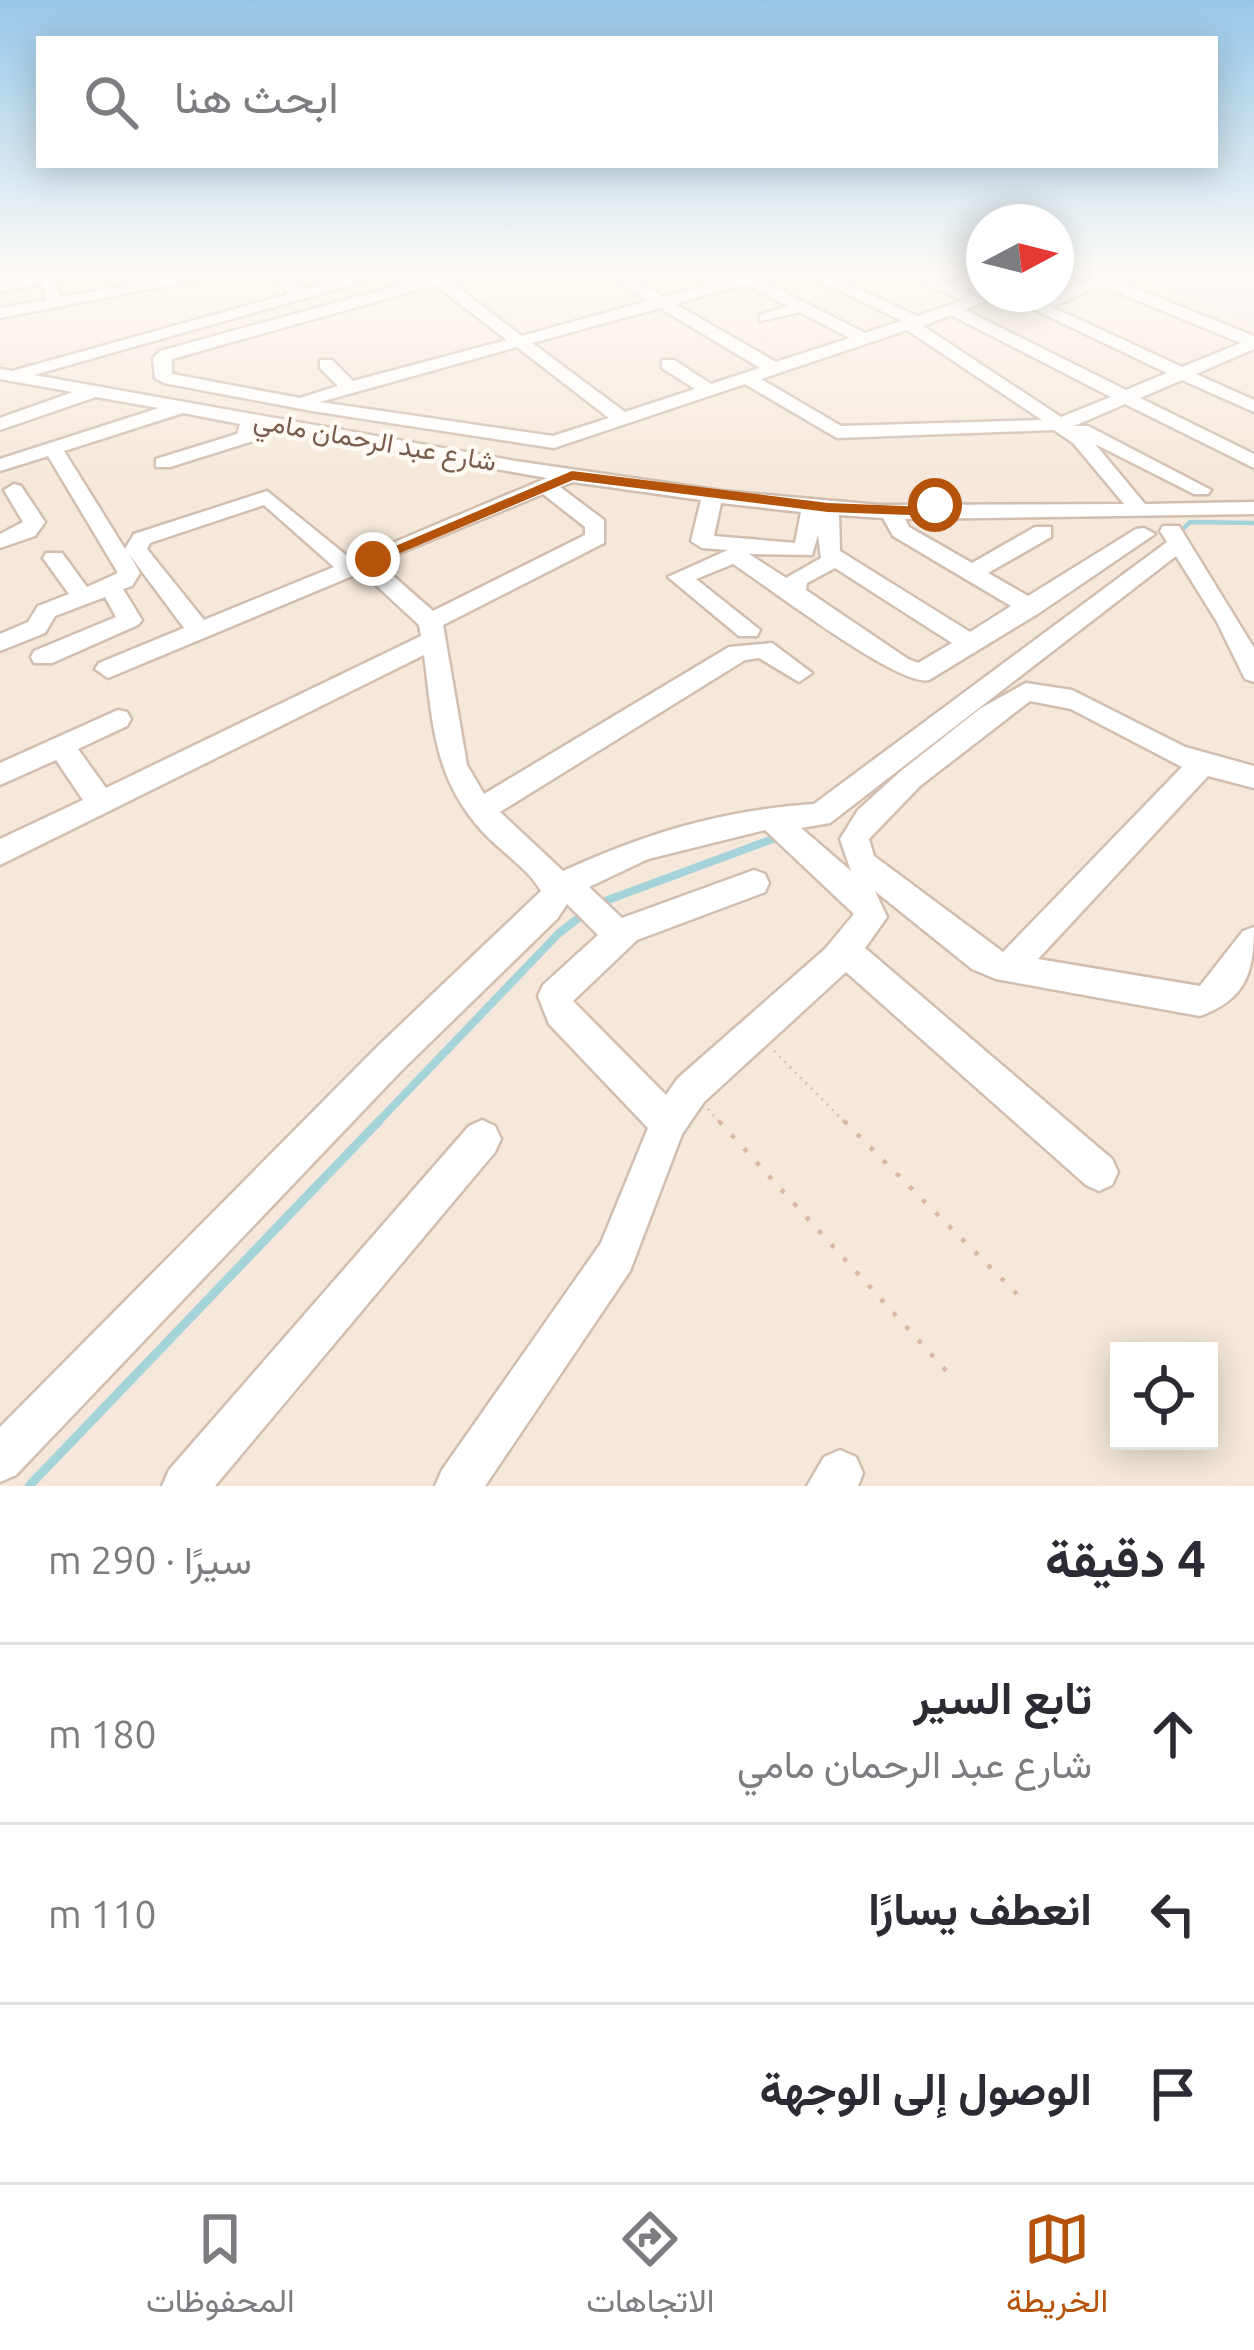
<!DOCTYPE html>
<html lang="ar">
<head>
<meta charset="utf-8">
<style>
  :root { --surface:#fff; --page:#f2f2f3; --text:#2b2b33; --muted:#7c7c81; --line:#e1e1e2; --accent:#b45309 }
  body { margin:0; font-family:Ubuntu,Vazirmatn,sans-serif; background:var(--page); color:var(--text); direction:rtl }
  .controls { position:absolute; right:36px; bottom:36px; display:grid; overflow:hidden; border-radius:0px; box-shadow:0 6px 30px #0003 }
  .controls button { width:108px; height:108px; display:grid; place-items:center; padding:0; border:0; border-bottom:3px solid var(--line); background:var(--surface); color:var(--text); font:60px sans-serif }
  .compass { position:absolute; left:966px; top:204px; width:108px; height:108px; border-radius:50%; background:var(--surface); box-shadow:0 6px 30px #0003; rotate:83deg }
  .stop { position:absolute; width:36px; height:36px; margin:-27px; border:9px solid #b45309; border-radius:50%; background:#fff }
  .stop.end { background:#b45309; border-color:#fff; box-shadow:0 3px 12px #0008 }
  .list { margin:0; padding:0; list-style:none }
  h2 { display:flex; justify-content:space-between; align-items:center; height:156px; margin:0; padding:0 48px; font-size:51px }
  h2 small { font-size:39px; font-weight:400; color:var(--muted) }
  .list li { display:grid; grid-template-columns:78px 1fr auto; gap:36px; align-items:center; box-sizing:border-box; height:180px; padding:0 48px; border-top:3px solid var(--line) }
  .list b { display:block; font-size:45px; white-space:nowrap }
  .list p { margin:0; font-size:39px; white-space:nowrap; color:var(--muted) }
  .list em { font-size:39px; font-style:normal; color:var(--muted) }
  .icon { flex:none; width:66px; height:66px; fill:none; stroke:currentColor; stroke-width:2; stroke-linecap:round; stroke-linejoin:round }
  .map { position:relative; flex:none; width:1254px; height:1486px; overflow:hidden; direction:ltr }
  .search { position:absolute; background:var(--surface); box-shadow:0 6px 30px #0003; left:36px; right:36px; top:36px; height:132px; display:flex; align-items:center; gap:30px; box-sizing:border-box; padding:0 42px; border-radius:0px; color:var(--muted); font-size:45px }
  .sheet { height:696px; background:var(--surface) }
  nav { display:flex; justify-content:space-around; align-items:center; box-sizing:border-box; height:168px; border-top:3px solid var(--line); background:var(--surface); font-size:33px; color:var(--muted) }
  nav a { display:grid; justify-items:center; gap:6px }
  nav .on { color:var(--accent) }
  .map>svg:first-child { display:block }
  .residential { fill:#f5e8da; fill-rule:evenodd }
  .industrial { fill:#efe9e4 }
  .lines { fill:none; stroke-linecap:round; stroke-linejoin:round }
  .stream-far2 { stroke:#a5d3da; stroke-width:4.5 }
  .stream-far1 { stroke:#a5d3da; stroke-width:8 }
  .stream { stroke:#a5d3da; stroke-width:9 }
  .minor-casing { stroke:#d1beb0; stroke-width:5 }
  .path-far1 { stroke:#d9b8a5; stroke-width:3; stroke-dasharray:1.5 6; stroke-linecap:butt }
  .path { stroke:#d9b8a5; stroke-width:4.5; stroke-dasharray:4.5 14; stroke-linecap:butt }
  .minor { fill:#fff; fill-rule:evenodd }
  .route { fill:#b45309 }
  .labels { text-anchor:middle; stroke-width:9; stroke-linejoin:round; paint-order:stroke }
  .far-street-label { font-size:27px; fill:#7a5c4d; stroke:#fffaf3 }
</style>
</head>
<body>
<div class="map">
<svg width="1254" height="1486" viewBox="0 0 1254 1486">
  <rect width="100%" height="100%" fill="#fdf6ec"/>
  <!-- residential -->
  <path class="residential" d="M0 272H984V294H1056V272H1254V1486H0ZM1119 1351H1209V1441H1119Z"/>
  <!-- industrial -->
  <path class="industrial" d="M1124 272H1243L1254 277V324Z"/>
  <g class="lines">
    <!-- stream-far2 -->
    <path class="stream-far2" d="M1178 534 1190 522 1254 523"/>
    <!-- stream-far1 -->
    <path class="stream-far1" d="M597 904 781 836
      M376 1124 558 934 586 912"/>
    <!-- stream -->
    <path class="stream" d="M29 1486 379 1121"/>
    <!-- minor casing -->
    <g class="minor-casing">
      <path id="minor" d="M52 272H87L56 280 61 297 205 272H237L0 318V308L46 300 42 283 0 292V282Z
        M268 272H283L303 290 373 272H397L34 375 515 461 722 491 879 505 1124 504 1073 443 1054 430 837 438 745 384 554 448 312 411 164 383 155 378 153 358 160 351 447 272H470L449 281 522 336 648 301 603 272H621L664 297 734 278 738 272H780L760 280 865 333 902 321 803 272H822L917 316 963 301 901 272H921L951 284 984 273V282L964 290 985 301 965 310 1126 390 1167 373 1002 294H1023L1039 301 1088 280 1107 277 1254 336V349L1196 374 1254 400V412L1182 380 1140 398 1254 454V468L1125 404 1074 426H1088L1211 490 1208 494H1194L1095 444 1145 504 1254 502V514L905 519 909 527 972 563 1035 527H1051V537L988 573 1028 596 1136 529 1144 528 1155 534 1039 613 929 680C899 688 766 585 733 564L696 579 760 630 757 636H739L668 577 728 550 702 548 691 541 701 500 573 482 560 487 604 520V543L443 625 467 765 484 794 729 647 772 643 812 673 799 682 759 658 745 660 500 812 563 871C647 833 722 810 814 804L1167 542 1160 531 1163 526H1179L1254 648V682L1245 679 1217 622 1176 556 830 823 801 828 851 871 840 839 858 810 901 771 981 708 1026 683 1072 690 1185 747 1254 766V788L1208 776 1038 959 1200 986 1243 931 1254 927C1254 973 1246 999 1200 1016L996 979 972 969 875 891 887 917 865 948 1112 1159 1118 1172 1112 1185 1099 1191 1086 1185 846 972 704 1102 682 1134 630 1271 485 1486H435L442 1470 601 1243 648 1128 549 1024 538 996 543 985 598 935 567 904 557 919 401 1071 16 1475 0 1482V1427L377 1047 541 891C528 868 500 851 482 831 433 777 433 723 424 655L0 865V839L83 800 56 760 0 785V763L118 710 127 712 131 719 127 726 78 749 106 788 421 636 419 625 362 572 108 678 95 669 99 663 184 628 129 554 140 573 132 586 123 589 142 620 138 625 52 663H34L31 657 34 651 116 617 105 597 55 616 45 633 0 651V634L28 622 38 606 69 594 43 558 46 553H62L87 587 118 573 48 456 0 471V459L159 408 96 397 0 430V418L73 392 0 379V369L12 371 289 294ZM745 284 788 306 760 315V321L800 312 850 338 776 362 675 304ZM435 285 507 340 353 381 332 360H320V368L338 386 300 398 172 374V359ZM1096 287H1105L1241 343 1182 367 1052 307ZM660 308 760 368 711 384 674 360H662V368L695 389 625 412 532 343ZM951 315 1111 397 1061 417 923 326ZM907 330 1042 420 841 426 761 379ZM517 347 609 418 553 436 320 402ZM183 413 240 424 237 434 156 459V467H170L253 441 258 427 547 478 352 560 267 491 134 534 125 549 64 451ZM543 494 585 527V535L433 611 383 567 388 558ZM721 503 801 512 795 543 714 536ZM264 505 334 567 204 620 147 549 150 543ZM839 515 883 518 893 536 1011 606 970 632 840 551ZM818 535 821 558 786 578 749 554 812 555ZM835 568 952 643 918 663 908 659 806 590 807 583ZM1030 701 1071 709 1182 767 1003 952 874 856 869 839 920 786ZM765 830 854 914 825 949 678 1078 666 1095 573 1001 637 940 765 892 769 883 765 874 754 870 622 918 589 887 648 859Z
        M14 484 21 486 45 522 35 536 0 548V534L23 522 4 490Z
        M482 1120 495 1126 501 1139 495 1152 215 1486H162L169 1470 469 1126Z
        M840 1450 856 1457 863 1473 858 1486H807L824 1457Z"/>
    </g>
    <!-- path-far1 -->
    <path class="path-far1" d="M774 1051 847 1124
      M708 1109 721 1124"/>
    <!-- path -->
    <path class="path" d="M719 1121 950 1375
      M844 1121 1017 1294"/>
    <!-- minor -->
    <use href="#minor" class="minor"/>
  </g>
  <!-- sky -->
  <linearGradient id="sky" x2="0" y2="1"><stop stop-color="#97c7e8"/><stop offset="0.57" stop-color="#fefbf6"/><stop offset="1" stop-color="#fefbf6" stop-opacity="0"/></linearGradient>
  <rect width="1254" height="480" fill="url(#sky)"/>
  <!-- route -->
  <path class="route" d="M572 471 828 503 928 507 935 500 944 512 937 516 828 512 573 480 379 562 365 559Z"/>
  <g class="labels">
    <!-- far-street labels -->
    <g class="far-street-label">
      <text transform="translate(375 441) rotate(10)" y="9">شارع عبد الرحمان مامي</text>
    </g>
  </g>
</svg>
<div class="controls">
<button><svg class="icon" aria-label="locate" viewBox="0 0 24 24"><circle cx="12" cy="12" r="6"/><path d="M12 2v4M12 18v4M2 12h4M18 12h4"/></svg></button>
</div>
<svg class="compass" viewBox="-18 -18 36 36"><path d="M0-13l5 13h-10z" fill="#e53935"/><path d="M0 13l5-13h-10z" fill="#7c7c81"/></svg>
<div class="stop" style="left:935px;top:505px"></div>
<div class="stop end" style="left:373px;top:559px"></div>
<div class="search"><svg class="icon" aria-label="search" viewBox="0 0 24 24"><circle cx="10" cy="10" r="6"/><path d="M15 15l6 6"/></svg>ابحث هنا</div>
</div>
<section class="sheet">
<h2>4 دقيقة<small>سيرًا · 290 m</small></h2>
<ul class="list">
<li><svg class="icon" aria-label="ahead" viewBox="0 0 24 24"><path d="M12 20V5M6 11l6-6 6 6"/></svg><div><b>تابع السير</b><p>شارع عبد الرحمان مامي</p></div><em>180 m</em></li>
<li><svg class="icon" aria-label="left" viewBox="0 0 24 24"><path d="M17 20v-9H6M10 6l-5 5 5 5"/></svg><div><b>انعطف يسارًا</b></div><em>110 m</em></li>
<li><svg class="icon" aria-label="arrive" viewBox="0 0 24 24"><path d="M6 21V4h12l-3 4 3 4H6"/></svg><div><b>الوصول إلى الوجهة</b></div></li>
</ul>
</section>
<nav>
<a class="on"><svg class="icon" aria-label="map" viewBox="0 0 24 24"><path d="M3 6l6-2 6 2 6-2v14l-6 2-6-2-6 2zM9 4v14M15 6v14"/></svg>الخريطة</a>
<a><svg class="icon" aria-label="directions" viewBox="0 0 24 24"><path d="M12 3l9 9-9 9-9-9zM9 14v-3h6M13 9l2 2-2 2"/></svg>الاتجاهات</a>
<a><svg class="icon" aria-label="saved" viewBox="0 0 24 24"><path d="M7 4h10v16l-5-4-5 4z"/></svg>المحفوظات</a>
</nav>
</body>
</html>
